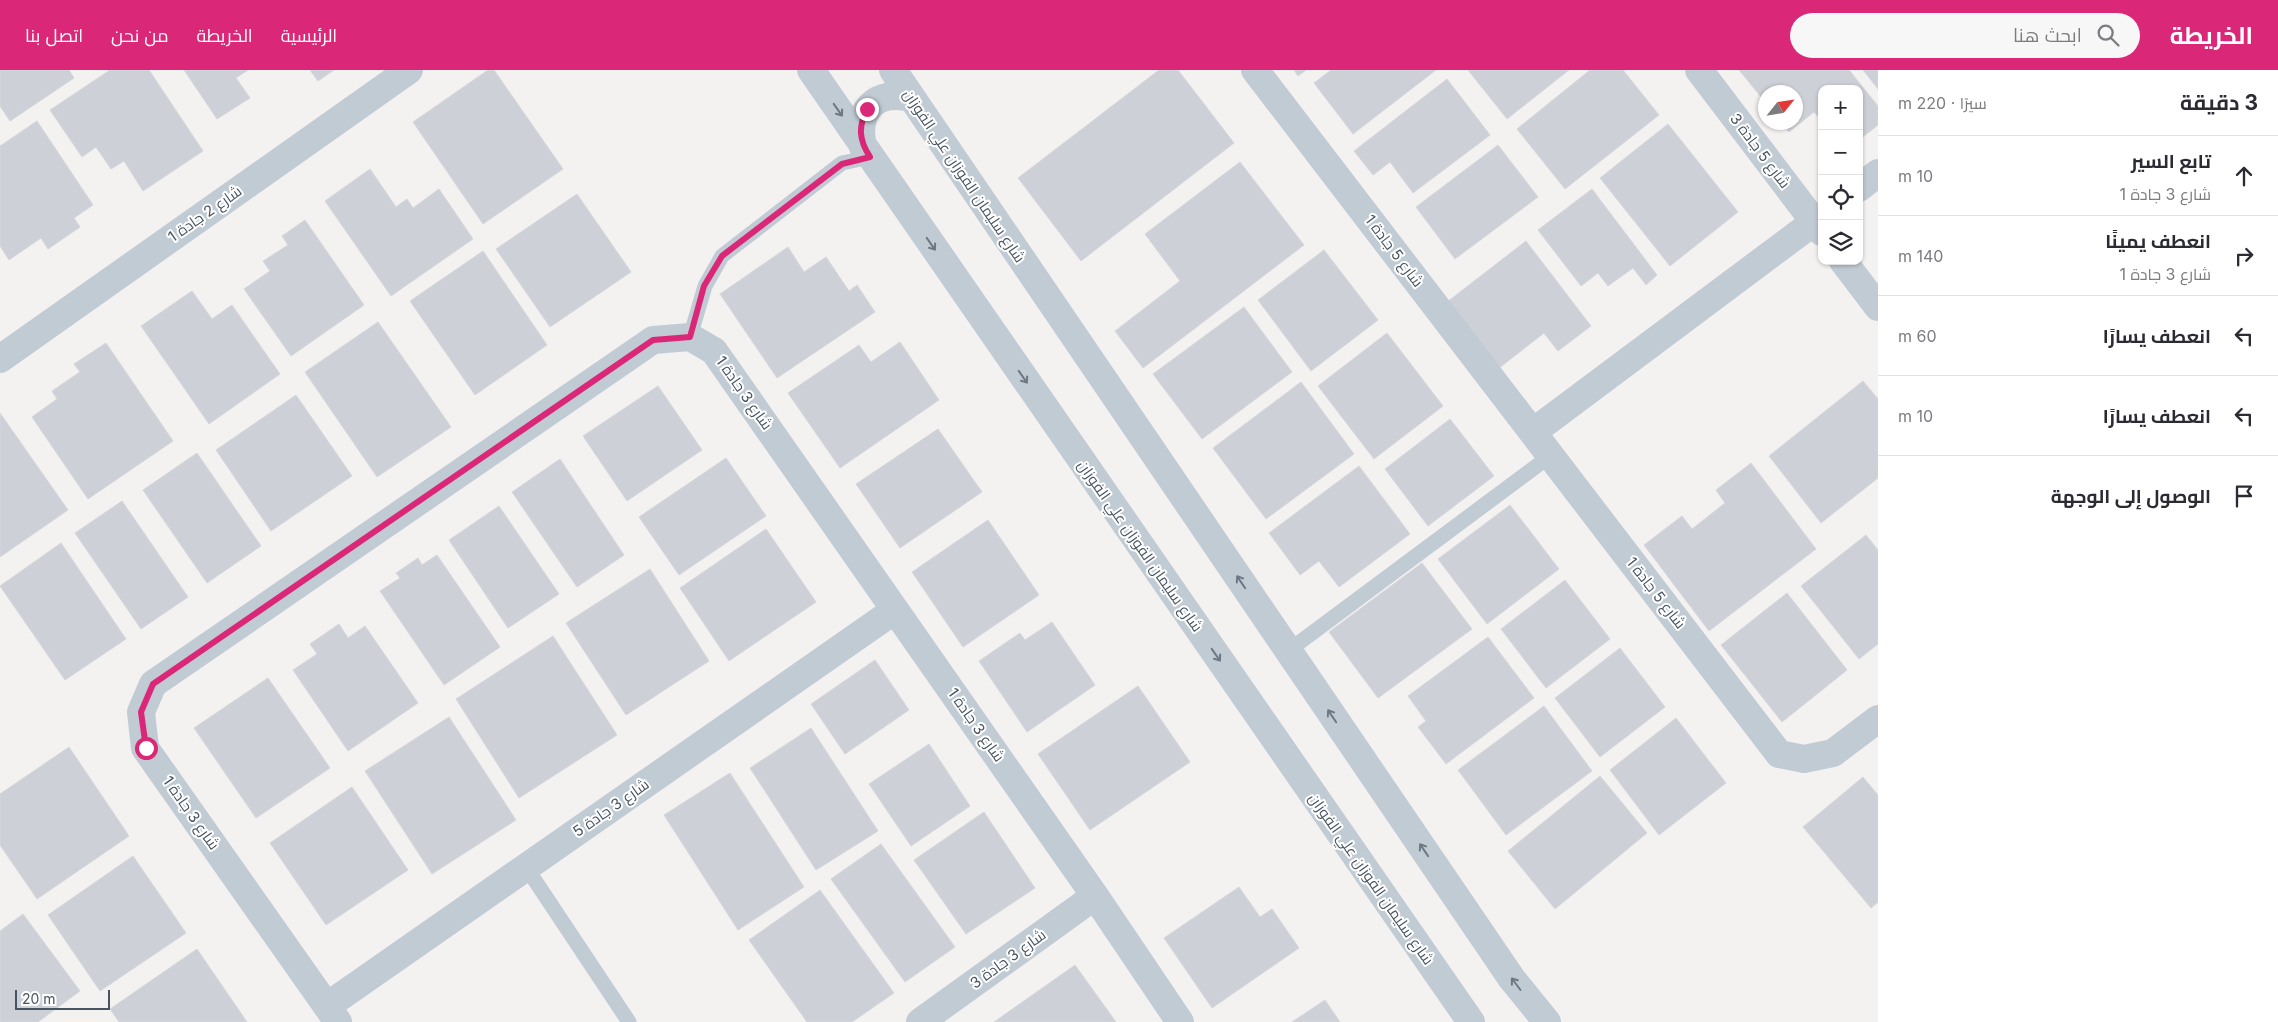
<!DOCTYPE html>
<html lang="ar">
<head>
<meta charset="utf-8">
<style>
  :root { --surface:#fff; --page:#f7f7f7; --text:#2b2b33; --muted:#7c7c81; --line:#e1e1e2; --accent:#db2777 }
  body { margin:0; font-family:Inter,Cairo,sans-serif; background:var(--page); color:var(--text); direction:rtl }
  .controls { position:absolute; right:15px; top:15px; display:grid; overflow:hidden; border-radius:10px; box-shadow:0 1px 4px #0004 }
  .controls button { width:45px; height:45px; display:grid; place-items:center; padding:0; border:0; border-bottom:1px solid var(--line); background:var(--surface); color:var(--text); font:25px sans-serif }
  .compass { position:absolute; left:1758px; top:15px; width:45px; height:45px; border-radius:50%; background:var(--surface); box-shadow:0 1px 4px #0004; rotate:60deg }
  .scale { position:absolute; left:15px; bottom:12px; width:95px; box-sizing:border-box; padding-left:5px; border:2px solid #475461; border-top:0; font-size:14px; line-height:18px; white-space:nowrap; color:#475461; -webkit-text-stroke:4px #fff; paint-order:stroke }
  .stop { position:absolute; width:15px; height:15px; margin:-11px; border:4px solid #db2777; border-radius:50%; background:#fff }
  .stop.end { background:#db2777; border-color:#fff; box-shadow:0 1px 5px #0008 }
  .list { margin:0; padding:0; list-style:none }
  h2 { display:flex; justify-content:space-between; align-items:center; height:65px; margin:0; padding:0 20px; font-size:21px }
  h2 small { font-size:16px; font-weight:400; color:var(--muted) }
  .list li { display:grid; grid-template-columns:32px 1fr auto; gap:15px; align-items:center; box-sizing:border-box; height:80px; padding:0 20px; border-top:1px solid var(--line) }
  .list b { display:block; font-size:19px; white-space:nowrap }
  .list p { margin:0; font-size:16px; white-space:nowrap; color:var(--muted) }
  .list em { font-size:16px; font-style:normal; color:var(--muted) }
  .icon { flex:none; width:28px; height:28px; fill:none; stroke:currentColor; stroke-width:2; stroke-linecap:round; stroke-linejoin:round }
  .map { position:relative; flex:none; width:1878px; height:952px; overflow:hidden; direction:ltr }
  header { display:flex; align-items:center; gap:30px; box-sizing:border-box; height:70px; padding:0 25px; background:var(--accent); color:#fff }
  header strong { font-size:24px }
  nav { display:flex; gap:28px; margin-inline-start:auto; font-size:18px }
  .search { width:350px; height:45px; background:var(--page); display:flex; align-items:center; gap:12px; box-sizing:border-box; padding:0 18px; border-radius:28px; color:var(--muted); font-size:19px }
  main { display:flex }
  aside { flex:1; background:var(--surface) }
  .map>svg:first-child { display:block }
  .building { fill:#cdd0d6; stroke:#d5d7dd }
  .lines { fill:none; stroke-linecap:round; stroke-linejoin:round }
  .service { stroke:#c1cbd4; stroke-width:15 }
  .minor { stroke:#c1cbd4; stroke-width:28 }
  .tertiary { stroke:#c1cbd4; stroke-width:28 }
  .oneway { stroke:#6c7884 }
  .route { stroke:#db2777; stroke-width:6 }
  .labels { text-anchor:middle; stroke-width:4; stroke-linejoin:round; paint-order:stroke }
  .street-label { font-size:15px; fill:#475461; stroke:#fff }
</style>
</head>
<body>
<header>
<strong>الخريطة</strong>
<div class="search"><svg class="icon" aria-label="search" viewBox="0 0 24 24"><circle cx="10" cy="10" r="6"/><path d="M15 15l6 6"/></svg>ابحث هنا</div>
<nav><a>الرئيسية</a><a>الخريطة</a><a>من نحن</a><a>اتصل بنا</a></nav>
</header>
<main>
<aside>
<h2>3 دقيقة<small>سيرًا · 220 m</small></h2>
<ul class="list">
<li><svg class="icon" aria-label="ahead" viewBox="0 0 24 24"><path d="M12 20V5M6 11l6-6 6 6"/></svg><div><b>تابع السير</b><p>شارع 3 جادة 1</p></div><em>10 m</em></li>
<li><svg class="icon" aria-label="right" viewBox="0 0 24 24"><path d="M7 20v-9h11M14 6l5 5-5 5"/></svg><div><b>انعطف يمينًا</b><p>شارع 3 جادة 1</p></div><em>140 m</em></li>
<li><svg class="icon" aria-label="left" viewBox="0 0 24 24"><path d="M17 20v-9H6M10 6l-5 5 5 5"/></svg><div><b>انعطف يسارًا</b></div><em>60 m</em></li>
<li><svg class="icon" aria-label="left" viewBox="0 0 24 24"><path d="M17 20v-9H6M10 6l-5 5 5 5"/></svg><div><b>انعطف يسارًا</b></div><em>10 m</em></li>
<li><svg class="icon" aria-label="arrive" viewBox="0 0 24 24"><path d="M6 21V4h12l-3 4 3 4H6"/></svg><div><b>الوصول إلى الوجهة</b></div></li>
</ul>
</aside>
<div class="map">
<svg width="1878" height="952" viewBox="0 0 1878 952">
  <rect width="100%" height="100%" fill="#f4f1f1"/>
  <!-- building -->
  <path class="building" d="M0 0H69L74 8 10 51 0 36Z
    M110 0H149L203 81 143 121 124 91 111 99 96 77 82 87 50 40Z
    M184 0H248L236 8 250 28 217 49Z
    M310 0H334L318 11Z
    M488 0H494L563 99 483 154 413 52Z
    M1159 0H1178L1234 73 1081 191 1018 108Z
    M1294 0H1306L1298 6Z
    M1331 0H1436L1353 64 1314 13Z
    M1468 0H1569L1507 49Z
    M1590 0H1623L1659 45 1565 119 1517 59Z
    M1739 0H1849L1878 36V55L1859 70V19H1822V51L1814 42 1789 62 1781 52H1796V22H1766V33Z
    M1863 0H1878V19Z
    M1447 9 1490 65 1413 123 1390 92 1373 105 1354 81Z
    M37 51 93 135 74 148 80 157 48 179 41 168 9 190 0 176V76Z
    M1668 54 1738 142 1670 196 1600 108Z
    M1498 75 1538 127 1455 189 1416 137Z
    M1240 92 1304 175 1143 298 1115 261 1180 211 1145 164Z
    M370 99 396 137 407 129 413 138 439 119 473 169 391 226 325 131Z
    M1592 119 1657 205 1646 215 1633 198 1608 216 1598 203 1581 216 1538 160Z
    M577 124 631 202 550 257 496 179Z
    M305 150 364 235 291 286 244 219 270 201 263 191 288 175 282 166Z
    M1526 171 1591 256 1558 281 1544 263 1498 299 1447 232Z
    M788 177 804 202 826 187 849 221 857 215 875 242 777 308 720 224Z
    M1324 180 1378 250 1311 301 1258 230Z
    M483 181 547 275 475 325 410 231Z
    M192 221 212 249 232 235 280 304 209 354 141 256Z
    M1244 237 1292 302 1202 369 1153 304Z
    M378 252 451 357 377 407 305 302Z
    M1387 263 1443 336 1374 389 1318 316Z
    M900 272 939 330 840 398 788 323 859 275 871 292Z
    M106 273 173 371 88 429 32 347 57 329 52 321 80 302 74 294Z
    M1863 311 1878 329V408L1821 453 1769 386Z
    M1301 312 1354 384 1266 449 1213 378Z
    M658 316 702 380 627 431 583 366Z
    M296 325 352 406 271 461 216 380Z
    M0 343 68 440 0 487Z
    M1450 349 1494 406 1428 456 1385 399Z
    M938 359 982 422 900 478 856 414Z
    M197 383 261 476 207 513 143 420Z
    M726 388 766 446 679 505 639 447Z
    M560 389 624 485 577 517 512 422Z
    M1751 393 1816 479 1709 561 1644 475 1682 446 1692 459 1725 433 1716 420Z
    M1359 396 1410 464 1339 517 1319 491 1300 505 1269 463Z
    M122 431 188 527 141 559 75 463Z
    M1510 435 1559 499 1487 554 1438 489Z
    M499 436 559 524 508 558 449 470Z
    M988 450 1039 525 963 577 912 502Z
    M766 459 816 532 729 591 680 518Z
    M1866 465 1878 480V574L1859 589 1801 516Z
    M61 473 126 569 65 610 0 516Z
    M437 485 500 577 444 615 380 521 400 508 396 503 418 488 422 495Z
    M1422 493 1472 559 1378 628 1329 562Z
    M650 499 709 591 626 645 566 553Z
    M1565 510 1610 569 1546 618 1501 559Z
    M1787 523 1847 600 1782 652 1721 575Z
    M1052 552 1095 615 1027 662 979 591 1020 563 1025 570Z
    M339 554 348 568 365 556 418 633 348 681 293 600 317 584 310 574Z
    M553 566 617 665 519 728 456 629Z
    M1488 567 1534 628 1446 694 1418 657 1426 651 1408 626Z
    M1620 578 1665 637 1600 687 1555 628Z
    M875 590 909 640 845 684 811 634Z
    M268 608 330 698 256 748 194 658Z
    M1138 616 1190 692 1090 760 1038 684Z
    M1544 636 1592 701 1506 765 1458 700Z
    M449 647 516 750 432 804 365 701Z
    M1676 648 1726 713 1659 765 1610 700Z
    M811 658 878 761 816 800 750 698Z
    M929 674 970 736 911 776 869 714Z
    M69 677 129 766 37 829 0 775V724Z
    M730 703 804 817 738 860 664 745Z
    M1600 706 1647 763 1555 839 1508 781Z
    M1863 707 1878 725V832L1871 838 1803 757Z
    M352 717 408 800 326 855 270 773Z
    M984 742 1035 818 966 864 914 790Z
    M881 774 955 877 905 912 831 809Z
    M133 786 186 863 100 921 48 845Z
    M1239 817 1260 847 1272 839 1299 878 1212 938 1164 868Z
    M820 820 894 923 852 952H807L749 870Z
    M23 844 80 921 38 952H0V861Z
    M197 879 247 952H119L110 939Z
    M1075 895 1116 952H994Z
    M1325 930 1340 952H1292Z"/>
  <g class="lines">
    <!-- service -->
    <path class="service" d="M690 267 705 216 722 186 842 93 870 87
      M1288 581 1550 386
      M526 797 629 952"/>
    <!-- minor -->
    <path class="minor" d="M1255 0 1779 684 1804 689 1833 683 1878 649
      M1699 0 1822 162
      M1859 118 1878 103
      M1843 191 1878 237
      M0 289 409 0
      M1533 362 1822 146
      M327 936 895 540
      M338 952 145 678 141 642 153 614 653 270 690 267 714 281 1095 826 1180 952
      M920 952 1095 826"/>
    <!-- tertiary -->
    <path class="tertiary" d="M811 0 1471 952
      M893 0 1512 909 1547 952
      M863 77C855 41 875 19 912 28"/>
  </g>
  <!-- one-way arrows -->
  <defs><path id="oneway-shaft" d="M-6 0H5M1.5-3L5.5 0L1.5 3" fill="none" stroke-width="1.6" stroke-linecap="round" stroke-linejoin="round" transform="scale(1.25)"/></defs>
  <g class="oneway">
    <use href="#oneway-shaft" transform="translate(838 40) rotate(55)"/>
    <use href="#oneway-shaft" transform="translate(931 174) rotate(55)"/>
    <use href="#oneway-shaft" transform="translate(1023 307) rotate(55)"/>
    <use href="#oneway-shaft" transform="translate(1241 512) rotate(-124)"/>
    <use href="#oneway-shaft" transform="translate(1216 585) rotate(55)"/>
    <use href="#oneway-shaft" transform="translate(1332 646) rotate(-124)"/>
    <use href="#oneway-shaft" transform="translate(1424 780) rotate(-124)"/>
    <use href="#oneway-shaft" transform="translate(1516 914) rotate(-127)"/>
  </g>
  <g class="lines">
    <!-- route -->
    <path class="route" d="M146 678 141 642 153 614 653 270 690 267 704 216 722 186 842 94 870 87C859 70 858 57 867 39"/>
  </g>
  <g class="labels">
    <!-- street labels -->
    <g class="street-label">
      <text transform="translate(1760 81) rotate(53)" y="5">شارع 5 جادة 3</text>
      <text transform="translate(964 106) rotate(56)" y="5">شارع سليمان الفوزان علي الفوزان</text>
      <text transform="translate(205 144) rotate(-35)" y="5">شارع 2 جادة 1</text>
      <text transform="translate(1394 181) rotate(53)" y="5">شارع 5 جادة 1</text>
      <text transform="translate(744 323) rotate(55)" y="5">شارع 3 جادة 1</text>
      <text transform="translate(1140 476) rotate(55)" y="5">شارع سليمان الفوزان علي الفوزان</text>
      <text transform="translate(1656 523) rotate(52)" y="5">شارع 5 جادة 1</text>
      <text transform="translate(976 655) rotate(55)" y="5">شارع 3 جادة 1</text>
      <text transform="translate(611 738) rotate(-35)" y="5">شارع 3 جادة 5</text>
      <text transform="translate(191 743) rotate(55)" y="5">شارع 3 جادة 1</text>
      <text transform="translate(1371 809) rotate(55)" y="5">شارع سليمان الفوزان علي الفوزان</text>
      <text transform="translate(1008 889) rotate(-36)" y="5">شارع 3 جادة 3</text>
    </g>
  </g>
</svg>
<div class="controls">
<button>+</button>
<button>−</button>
<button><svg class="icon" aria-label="locate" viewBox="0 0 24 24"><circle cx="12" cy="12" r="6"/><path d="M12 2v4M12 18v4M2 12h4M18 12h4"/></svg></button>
<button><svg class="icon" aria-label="layers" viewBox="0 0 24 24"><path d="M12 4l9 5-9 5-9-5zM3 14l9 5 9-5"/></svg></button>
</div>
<svg class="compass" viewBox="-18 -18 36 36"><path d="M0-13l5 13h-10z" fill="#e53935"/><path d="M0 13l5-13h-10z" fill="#7c7c81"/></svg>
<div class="scale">20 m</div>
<div class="stop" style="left:146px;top:678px"></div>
<div class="stop end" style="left:867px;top:39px"></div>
</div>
</main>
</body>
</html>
